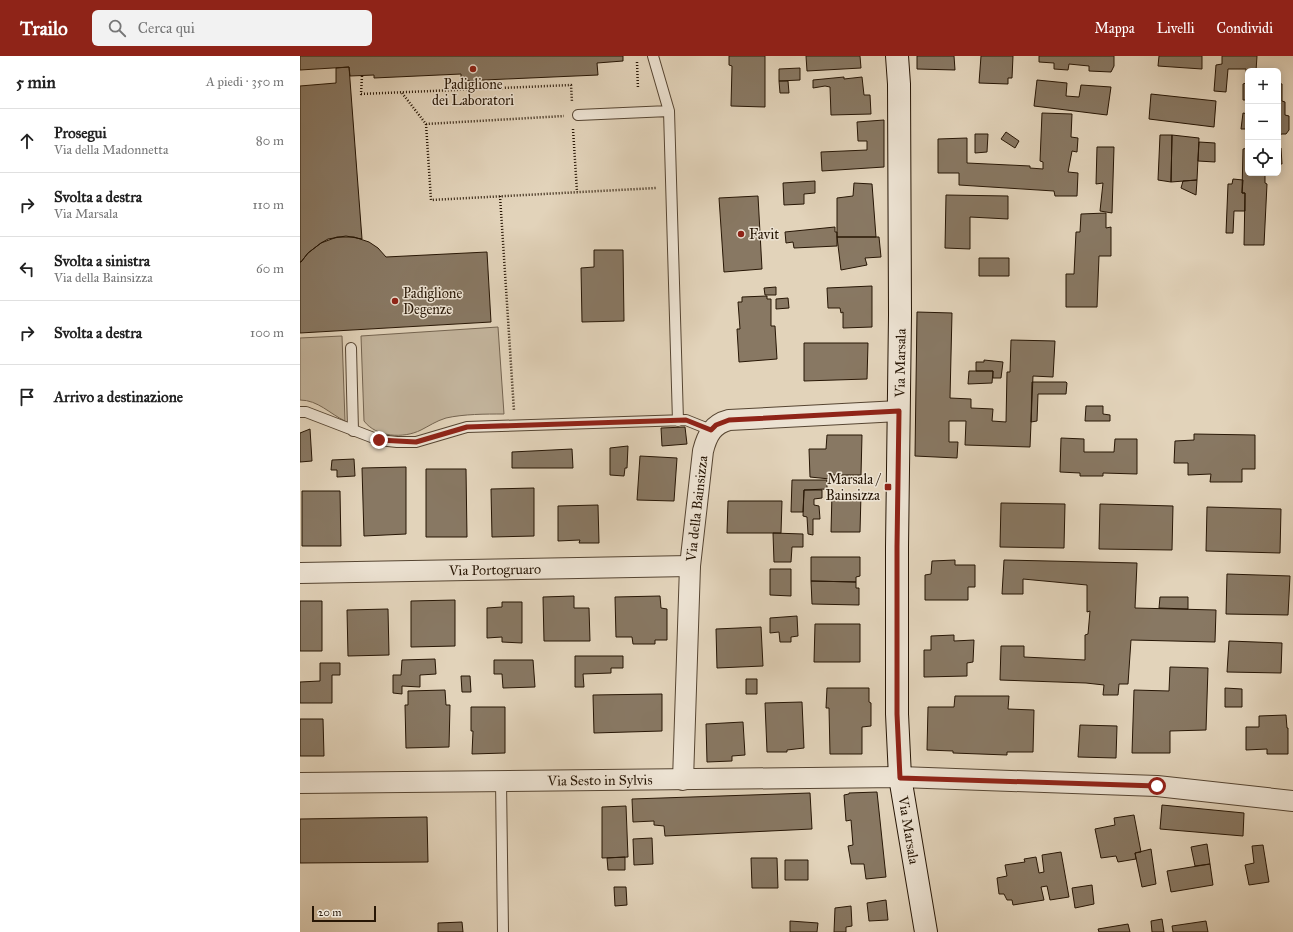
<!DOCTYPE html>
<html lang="it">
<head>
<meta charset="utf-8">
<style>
  :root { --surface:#fff; --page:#f2f2f2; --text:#222; --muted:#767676; --line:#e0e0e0; --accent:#8f2418 }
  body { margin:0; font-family:"IM FELL Great Primer",serif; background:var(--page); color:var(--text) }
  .controls { position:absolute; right:12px; top:12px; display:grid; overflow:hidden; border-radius:6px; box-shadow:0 2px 10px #0003 }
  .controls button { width:36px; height:36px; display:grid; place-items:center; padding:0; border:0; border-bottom:1px solid var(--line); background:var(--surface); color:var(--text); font:20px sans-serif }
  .scale { position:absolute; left:12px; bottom:10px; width:64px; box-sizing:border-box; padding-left:4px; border:2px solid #271605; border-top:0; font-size:11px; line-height:14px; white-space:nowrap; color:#271605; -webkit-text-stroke:3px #ece2d2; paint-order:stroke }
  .stop { position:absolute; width:12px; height:12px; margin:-9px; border:3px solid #8f2418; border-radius:50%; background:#fff }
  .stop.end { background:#8f2418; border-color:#fff; box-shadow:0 1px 4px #0008 }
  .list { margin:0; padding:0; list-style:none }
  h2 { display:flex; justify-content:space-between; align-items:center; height:52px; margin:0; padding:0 16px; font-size:17px }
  h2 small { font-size:13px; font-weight:400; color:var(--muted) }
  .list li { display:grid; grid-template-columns:26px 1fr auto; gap:12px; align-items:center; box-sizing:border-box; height:64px; padding:0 16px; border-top:1px solid var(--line) }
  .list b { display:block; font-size:15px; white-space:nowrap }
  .list p { margin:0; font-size:13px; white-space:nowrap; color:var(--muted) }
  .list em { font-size:13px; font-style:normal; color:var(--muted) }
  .icon { flex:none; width:22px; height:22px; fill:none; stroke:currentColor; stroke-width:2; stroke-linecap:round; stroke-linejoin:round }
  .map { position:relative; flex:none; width:993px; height:876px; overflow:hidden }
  header { display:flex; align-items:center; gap:24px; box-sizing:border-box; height:56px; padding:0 20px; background:var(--accent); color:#fff }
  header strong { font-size:19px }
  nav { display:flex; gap:22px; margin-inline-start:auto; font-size:14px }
  .search { width:280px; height:36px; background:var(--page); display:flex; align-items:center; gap:10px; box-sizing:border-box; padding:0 14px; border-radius:6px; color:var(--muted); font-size:15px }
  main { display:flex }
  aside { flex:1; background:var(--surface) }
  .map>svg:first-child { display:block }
  .green { fill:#c2b39b; stroke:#746450 }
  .building { fill:#887863; stroke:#271605 }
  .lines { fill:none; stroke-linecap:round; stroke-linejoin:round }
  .lane-casing { stroke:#564532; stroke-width:12 }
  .street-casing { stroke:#564532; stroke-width:22 }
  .secondary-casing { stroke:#271605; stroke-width:24 }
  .path { stroke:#271605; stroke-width:2.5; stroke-dasharray:1 2; stroke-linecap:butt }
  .lane { stroke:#ece2d2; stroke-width:10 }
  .street { stroke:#ece2d2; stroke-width:20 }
  .secondary { stroke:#ece2d2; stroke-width:22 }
  .route { stroke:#8f2418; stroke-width:5 }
  .poi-dot { fill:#8f2418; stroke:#ece2d2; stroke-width:1.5 }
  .labels { text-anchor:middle; stroke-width:3; stroke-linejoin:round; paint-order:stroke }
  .poi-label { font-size:14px; fill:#271605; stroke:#ece2d2; text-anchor:start }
  .street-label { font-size:14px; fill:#271605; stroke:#ece2d2 }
</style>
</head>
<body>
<header>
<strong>Trailo</strong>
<div class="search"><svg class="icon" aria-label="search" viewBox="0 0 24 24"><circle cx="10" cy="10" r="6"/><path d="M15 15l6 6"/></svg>Cerca qui</div>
<nav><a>Mappa</a><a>Livelli</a><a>Condividi</a></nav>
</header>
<main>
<aside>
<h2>5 min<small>A piedi · 350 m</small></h2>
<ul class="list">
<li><svg class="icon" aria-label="ahead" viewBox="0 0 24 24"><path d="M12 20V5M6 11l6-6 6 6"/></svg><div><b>Prosegui</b><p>Via della Madonnetta</p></div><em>80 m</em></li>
<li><svg class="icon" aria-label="right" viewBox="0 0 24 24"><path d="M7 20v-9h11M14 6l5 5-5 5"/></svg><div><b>Svolta a destra</b><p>Via Marsala</p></div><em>110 m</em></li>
<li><svg class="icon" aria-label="left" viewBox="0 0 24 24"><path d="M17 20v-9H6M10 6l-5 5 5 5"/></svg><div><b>Svolta a sinistra</b><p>Via della Bainsizza</p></div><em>60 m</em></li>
<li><svg class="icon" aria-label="right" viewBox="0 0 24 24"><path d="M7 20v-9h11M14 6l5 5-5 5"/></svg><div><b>Svolta a destra</b></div><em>100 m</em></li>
<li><svg class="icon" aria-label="arrive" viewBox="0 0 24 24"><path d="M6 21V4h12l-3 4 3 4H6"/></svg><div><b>Arrivo a destinazione</b></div></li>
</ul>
</aside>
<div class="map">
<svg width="993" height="876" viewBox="0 0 993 876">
  <rect width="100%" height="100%" fill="#e2d3ba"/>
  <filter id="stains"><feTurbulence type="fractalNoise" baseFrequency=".005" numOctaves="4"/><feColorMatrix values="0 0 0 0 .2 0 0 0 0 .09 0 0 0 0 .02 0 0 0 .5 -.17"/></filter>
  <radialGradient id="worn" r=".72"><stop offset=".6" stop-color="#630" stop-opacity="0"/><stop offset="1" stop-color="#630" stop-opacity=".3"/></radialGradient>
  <!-- green -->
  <path class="green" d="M198 271 204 358C185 358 164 358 146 362 136 365 129 370 121 374 103 383 76 381 64 365L61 280Z
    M42 280 45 365C30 358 18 344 0 344V282Z"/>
  <!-- building -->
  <path class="building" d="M0 0H323V5L297 7 298 19 161 25V18L74 22V19L50 20 49 11 0 14Z
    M429 0H465V51L431 50 432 10 429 9Z
    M506 0H560L561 12 507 15Z
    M617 0H654L655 14 617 13Z
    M681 0H713L712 22H708V28L679 27Z
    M739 0H814V10L811 16 789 15V10L769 8 768 14 754 13V7L739 6Z
    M859 0H902V13L858 10Z
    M922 0H957L956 15H948V44H943V28L946 27V13H928L926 36 914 35 916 9 922 8Z
    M49 11 62 183 46 180 28 183 21 187 8 197 1 206H0V30L36 27V12Z
    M500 12V24L479 25V13Z
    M544 21V23L562 21 564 39H570L571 58 531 59 530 31 525 30 513 32V24Z
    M737 24 767 27 766 40 779 41 781 29 811 31 807 59 734 50Z
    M479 25H488L489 37H480Z
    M978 27 982 28V45L985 46V59L989 60V74L986 78H982L978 79Z
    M851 38 916 45 914 71 849 63Z
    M742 57 772 58 771 81 778 82 777 96 772 95 768 116 778 117 777 140H755L754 135 659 129V117H638V83L667 82V107L730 110V112L743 113V106L740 105Z
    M943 57 948 58V73H941Z
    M584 64V111L522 115 521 96 567 94V85H558L557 66Z
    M706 76 719 85 715 92 701 83Z
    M675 78H688L687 96 675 97Z
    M860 79H872L871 126 858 124Z
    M872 79 899 82 897 124 871 126Z
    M899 86 915 87V106L898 105Z
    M797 91H814L812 157 800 155 803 127 796 128Z
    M948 92V117H965V127L967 128 964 189H944L945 137H942L943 93Z
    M978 92H981L982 108H978Z
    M933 123 943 124 942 137H945V155H934L933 177H926L928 128H932Z
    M897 124 896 139 881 132 883 125Z
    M515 125V137L504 138V148L484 149 483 127Z
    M554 127 572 128 576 181H537V142L553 140Z
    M646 139 708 140V163L670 161V193L645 192Z
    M458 140 462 213 424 216 419 142Z
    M806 157V172L811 171V200H799L797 251H766V218H774L776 176H780L781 158Z
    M535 171V176H537V190L494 192 493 186 486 187 485 176Z
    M37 181H54L69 186 78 192 86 201 187 196 191 266 0 277V206H1L8 197 21 187Z
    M537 181H579L581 201 565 202 567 209 541 214Z
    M294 194H323L324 265 282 266 281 212 294 211Z
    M679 202H709V220H679Z
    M572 230V271L543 272V256L541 257 540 252H528L527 232Z
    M476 231V239H465L464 232Z
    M467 240V243H471V270H475L477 303 439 306 437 273H440L438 246H442V241Z
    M488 242 489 252 476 253V243Z
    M617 256 652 257 650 342 671 343V352L693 353 692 365 706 366 707 316H710L711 284 755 285 753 321 733 320 730 391 665 389 666 365H649V386H658L657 402 615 400Z
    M504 287H568L567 323 504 325Z
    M684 304 703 306 701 322H693V315H676V306H684Z
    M669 315H693L692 327 668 328Z
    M732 326H766L767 327 766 338H738L737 365 731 366Z
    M786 350H803V358L810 359V365H785Z
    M385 371 387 388 362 390 361 372Z
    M10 373 12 405 0 406V377Z
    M894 378 955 379V413H942V426H910L911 418 888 419V407H874L875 385 894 384Z
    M527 379H562L561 419H531L530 423 510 421 509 393H526Z
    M761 382 784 383V396H814L815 383H837V418L803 417V420H780V417L760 416Z
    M328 390 327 412H325L324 420 310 419V392Z
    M272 393 273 412H212V396Z
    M340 400 377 402 374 445 337 444Z
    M54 403 55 420 37 421V414H31L32 404Z
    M106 411V478L64 480 62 412Z
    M126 413H166L167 481H126Z
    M492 424H527V433L504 434 503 456H491Z
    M234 432V480L192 481 191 433Z
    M504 434H522V442L514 443V449L519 450 520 463H513V479L508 478 507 461 503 460Z
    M2 435H40L41 490H2Z
    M532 437 561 438 560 476H531Z
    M428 445H482L481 477H427Z
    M701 447 765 448 764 492 700 491Z
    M800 448 873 450 872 494 799 493Z
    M298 449 299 487H279L280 484 258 485V450Z
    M907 451 981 453 980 497 906 495Z
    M473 477 503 478V491H492L491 506H474Z
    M511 501H560V520L556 521V526L511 525Z
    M655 504V509H675V531H668V544H625V519L631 518 632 505Z
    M704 504 837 507 835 552 916 554 915 586 831 584 828 628H819L818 639H803L804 629 786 627 700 624 701 590H724V601L785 604V579L788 578 790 555 787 556V529L723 523V538H702Z
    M470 513H491V540L470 539Z
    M927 518 990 520 988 559 926 558Z
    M511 525 556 526V532H559V549L512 548Z
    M274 540V552H289L290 585H244L243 541Z
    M360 540 361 552 367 553V584H355V588H333L332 581H316L315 541Z
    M860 541H888V553L859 552Z
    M155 544V590L111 591V545Z
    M0 545H22V595H0Z
    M202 546H222V587L202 586V581L187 582V552L202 551Z
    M88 553 89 599 48 600 47 554Z
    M497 560 498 580 491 581V586H480L479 576 470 577V562Z
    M515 568H560V606H514Z
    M461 571 463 610 417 612 416 573Z
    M654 579V585L674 584 673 606 667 607V620L624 621V594H631V580Z
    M929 585 982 587 981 617 927 616Z
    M275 600H323V612H311V617L283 618 284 631H275Z
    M135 603 136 618 120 619V631L102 630V638L93 637V619H101L102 604Z
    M194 604H233L235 631 203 632 202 618H194Z
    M20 607H40V619H32V647H0V626L20 625Z
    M870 611 908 612 906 674 870 675V697H832L834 634 869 635Z
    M161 620H170L171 636H162Z
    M446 623H457V638H446Z
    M527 632H569V646L571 647V670L562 671V698H530L529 652H526Z
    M925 632 942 633V651H925Z
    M145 634 146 649H150L149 691 106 692 105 649H108V635Z
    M362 638V675L294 677 293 639Z
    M655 640H709L708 653 734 654 733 696H707V699L653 697V695L627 694 628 651H654Z
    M502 646 504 692 487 694V696H467L465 647Z
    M171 651H205V697L172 698 173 675H171Z
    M986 659 987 672H988V698H967V693L946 694V671H959V660Z
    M0 663H23L24 700H0Z
    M443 666 445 699 432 700V705L407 706 406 668Z
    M780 669 817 670 816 702 778 701Z
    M577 736 586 821 566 823 564 808H551L548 790 553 789 551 764 546 765 544 739 549 738V737Z
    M510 737 512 773 365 780 364 770 354 769V765L333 766 332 743Z
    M862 749 944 757 943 780 860 773Z
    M326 750 328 801 302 802V751Z
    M834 759 841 796 835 797 836 803 818 806 816 800 801 802 795 773 815 769 814 762Z
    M127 761 128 806 0 807V763Z
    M352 782 353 808 334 809 333 783Z
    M907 788 910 808 895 810 891 791Z
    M963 789 969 826 949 829 945 809 954 807 952 790Z
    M851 793 856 828 842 831 835 797Z
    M761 796 769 841 750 844 747 830 741 831 744 844 713 849 712 844H707L704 838H699L697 822 707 820 705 809 725 806 724 803 736 801 739 817 744 816 742 799Z
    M325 801V814H308L307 802Z
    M451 802H477L478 832H452Z
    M485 804H508V824H485Z
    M910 808 913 829 871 836 867 815Z
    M792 829 794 848 775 852 772 832Z
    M314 831H326L327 849 315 850Z
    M586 844 588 864 569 865 567 847Z
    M551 850 552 870 546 871V876H534L535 852Z
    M862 863 864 876H852L851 865Z
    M490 865 518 867 517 876H490Z
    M906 865 908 876H873L872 870Z
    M162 866 163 876H138V867Z
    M828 868 830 876H799L798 873Z"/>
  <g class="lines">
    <!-- lane casing -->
    <g class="lane-casing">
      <path id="lane" d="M353 0 369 55 378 365
        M278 59 369 55
        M51 292 53 375
        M0 356H6L79 384 97 386H116L167 371 386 364 411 374
        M201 725 203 876"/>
    </g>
    <!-- street casing -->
    <g class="street-casing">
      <g id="street">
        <path id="s1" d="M0 517 390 510"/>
        <path id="s2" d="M383 724 390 510 403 395C407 379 413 368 429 364L599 355"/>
        <path id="s3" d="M0 727 600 721 857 730 993 745"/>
      </g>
    </g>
    <!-- secondary casing -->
    <g class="secondary-casing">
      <g id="secondary">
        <path id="s4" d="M597 0 599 28 600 259 597 491V658L600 721 626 876"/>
      </g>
    </g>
    <!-- path -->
    <path class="path" d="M337 6 338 33
      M62 20 61 38 271 29 272 46
      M102 37 126 68 264 60
      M126 68 131 144 356 132
      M273 73 277 136
      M200 140 214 355"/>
    <!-- lane -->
    <use href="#lane" class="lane"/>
    <!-- street -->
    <use href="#street" class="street"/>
    <!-- secondary -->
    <use href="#secondary" class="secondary"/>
  </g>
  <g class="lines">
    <!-- route -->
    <path class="route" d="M79 384 116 386 167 371 386 364 411 374 416 369 429 364 599 355 597 491V658L600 722 857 730"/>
  </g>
  <!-- markers -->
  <g class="poi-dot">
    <circle cx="173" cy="13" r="4"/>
    <circle cx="441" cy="178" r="4"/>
    <circle cx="95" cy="245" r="4"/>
    <rect x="584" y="427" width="8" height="8" rx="2"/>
  </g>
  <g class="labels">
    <!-- poi labels -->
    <g class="poi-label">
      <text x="173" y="33" text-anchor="middle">Padiglione<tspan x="173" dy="16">dei Laboratori</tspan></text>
      <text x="449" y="183">Favit</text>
      <text x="103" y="242">Padiglione<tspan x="103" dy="16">Degenze</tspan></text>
      <text x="580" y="428" text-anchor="end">Marsala /<tspan x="580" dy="16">Bainsizza</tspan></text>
    </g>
    <!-- street labels -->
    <g class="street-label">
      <text transform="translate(600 307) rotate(-89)" y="5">Via Marsala</text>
      <text dy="5" stroke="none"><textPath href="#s2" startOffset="272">Via della Bainsizza</textPath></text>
      <text dy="5" stroke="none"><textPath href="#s1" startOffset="195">Via Portogruaro</textPath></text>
      <text dy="5" stroke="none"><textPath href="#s3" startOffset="300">Via Sesto in Sylvis</textPath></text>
      <text dy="5" stroke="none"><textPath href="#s4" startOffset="775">Via Marsala</textPath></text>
    </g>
  </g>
  <rect width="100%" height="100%" filter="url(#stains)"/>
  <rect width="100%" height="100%" fill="url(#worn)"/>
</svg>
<div class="controls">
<button>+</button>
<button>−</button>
<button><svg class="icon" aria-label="locate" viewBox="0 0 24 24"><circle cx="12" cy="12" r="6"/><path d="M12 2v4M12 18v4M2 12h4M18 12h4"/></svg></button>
</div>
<div class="scale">20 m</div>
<div class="stop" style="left:857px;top:730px"></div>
<div class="stop end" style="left:79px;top:384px"></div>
</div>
</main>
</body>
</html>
